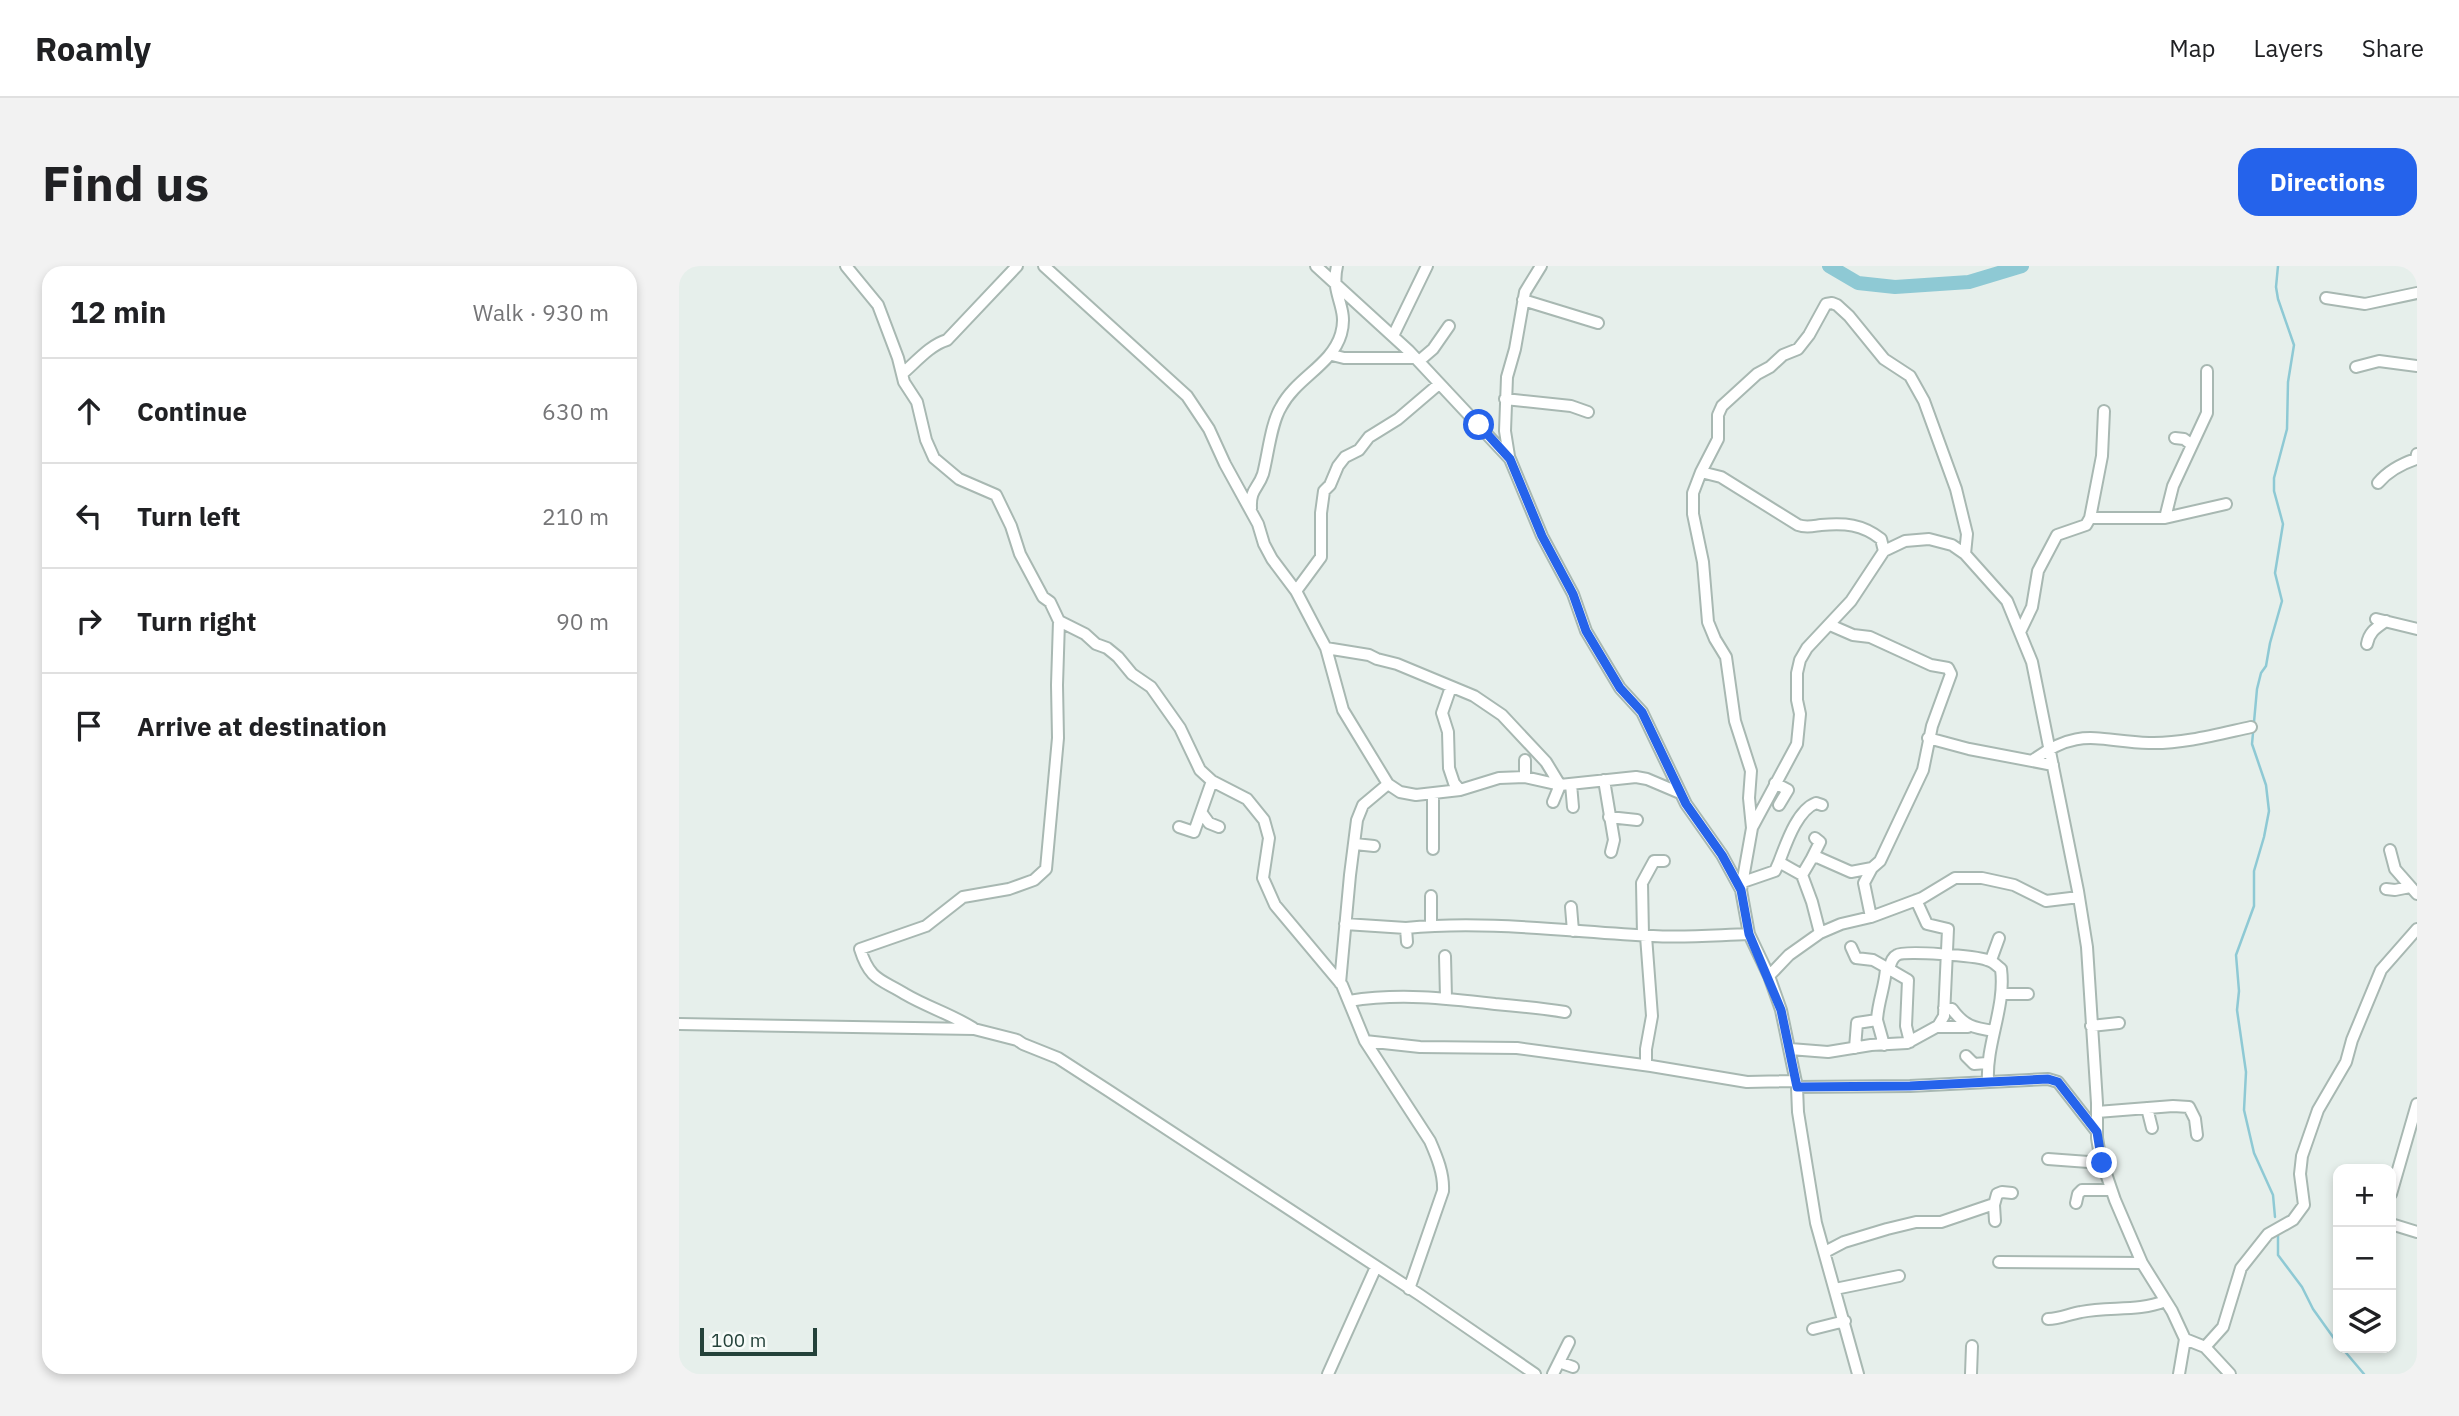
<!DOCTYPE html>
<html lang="en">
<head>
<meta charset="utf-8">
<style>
  :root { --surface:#fff; --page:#f2f2f2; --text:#202124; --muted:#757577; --line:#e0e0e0; --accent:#2563eb }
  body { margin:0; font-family:"IBM Plex Sans",sans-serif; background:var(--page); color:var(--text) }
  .controls { position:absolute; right:21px; bottom:21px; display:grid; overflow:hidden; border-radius:14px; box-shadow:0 4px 10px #0003 }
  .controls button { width:63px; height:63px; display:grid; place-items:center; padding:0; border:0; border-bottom:2px solid var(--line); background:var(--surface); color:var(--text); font:35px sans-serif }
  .scale { position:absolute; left:21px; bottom:18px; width:117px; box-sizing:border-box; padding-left:7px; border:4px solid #24423a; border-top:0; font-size:19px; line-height:24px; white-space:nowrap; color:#24423a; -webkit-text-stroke:5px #f7fbf9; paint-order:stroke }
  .stop { position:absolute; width:21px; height:21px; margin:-16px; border:5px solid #2563eb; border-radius:50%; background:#fff }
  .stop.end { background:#2563eb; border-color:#fff; box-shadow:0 2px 7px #0008 }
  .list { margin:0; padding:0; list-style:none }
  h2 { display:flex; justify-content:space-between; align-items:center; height:91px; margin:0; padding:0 28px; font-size:30px }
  h2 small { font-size:23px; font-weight:400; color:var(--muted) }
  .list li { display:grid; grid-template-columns:46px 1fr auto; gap:21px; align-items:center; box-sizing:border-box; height:105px; padding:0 28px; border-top:2px solid var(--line) }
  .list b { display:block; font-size:26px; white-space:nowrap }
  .list em { font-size:23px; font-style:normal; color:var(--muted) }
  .icon { flex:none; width:38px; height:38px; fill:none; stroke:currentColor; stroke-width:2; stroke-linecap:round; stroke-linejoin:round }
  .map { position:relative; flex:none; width:1738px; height:1108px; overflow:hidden; border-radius:21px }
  header { display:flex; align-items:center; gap:42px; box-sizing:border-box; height:98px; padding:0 35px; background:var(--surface); border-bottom:2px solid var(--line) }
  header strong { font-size:33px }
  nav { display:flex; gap:38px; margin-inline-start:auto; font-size:24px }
  .intro { display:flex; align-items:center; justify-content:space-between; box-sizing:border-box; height:168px; padding:0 42px }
  h1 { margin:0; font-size:49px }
  .button { padding:18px 32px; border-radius:21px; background:var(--accent); color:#fff; font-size:24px; font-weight:700 }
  main { display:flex; gap:42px; padding:0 42px }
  aside { flex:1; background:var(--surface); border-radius:21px; box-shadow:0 4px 10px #0003 }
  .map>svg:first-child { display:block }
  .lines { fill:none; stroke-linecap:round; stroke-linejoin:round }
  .stream { stroke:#8ec9d4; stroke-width:2.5 }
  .river { stroke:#8ec9d4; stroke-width:14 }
  .minor-casing { stroke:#a8b8b2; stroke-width:14 }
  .minor { stroke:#fff; stroke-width:10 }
  .route { stroke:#2563eb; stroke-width:9 }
</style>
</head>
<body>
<header>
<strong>Roamly</strong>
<nav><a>Map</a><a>Layers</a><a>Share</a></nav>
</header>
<div class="intro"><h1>Find us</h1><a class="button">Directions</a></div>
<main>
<aside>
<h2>12 min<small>Walk · 930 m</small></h2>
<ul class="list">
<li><svg class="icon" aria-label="ahead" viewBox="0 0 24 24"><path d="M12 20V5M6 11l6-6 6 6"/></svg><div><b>Continue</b></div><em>630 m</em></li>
<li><svg class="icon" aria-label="left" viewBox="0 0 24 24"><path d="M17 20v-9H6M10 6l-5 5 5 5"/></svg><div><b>Turn left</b></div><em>210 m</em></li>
<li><svg class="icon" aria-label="right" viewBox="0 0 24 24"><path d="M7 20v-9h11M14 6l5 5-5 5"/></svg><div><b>Turn right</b></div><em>90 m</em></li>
<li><svg class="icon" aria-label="arrive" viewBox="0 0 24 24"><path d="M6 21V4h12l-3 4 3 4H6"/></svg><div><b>Arrive at destination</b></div></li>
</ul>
</aside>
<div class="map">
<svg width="1738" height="1108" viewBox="0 0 1738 1108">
  <rect width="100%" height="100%" fill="#e6efeb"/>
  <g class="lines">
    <!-- stream -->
    <path class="stream" d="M1596 951 1594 929 1575 887 1565 844 1567 806 1558 744 1560 725 1557 689 1575 640V605L1585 571 1590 545 1587 519 1573 478 1578 423 1582 407 1587 400 1591 377 1603 335 1596 307 1604 258 1595 225V212L1608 163 1609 116 1615 79 1599 33 1597 21 1599 0
      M1599 967V989L1623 1021 1634 1043 1659 1078
      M1663 1082 1685 1108"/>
    <!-- river -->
    <path class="river" d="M1150 0 1179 17 1216 21 1290 16 1343 0"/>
    <!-- minor casing -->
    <g class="minor-casing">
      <path id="minor" d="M167 0 199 39 219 92 225 116 238 136 247 174 255 192 280 213 317 229 332 260 341 288 364 331 371 336 380 355 406 368 417 378 428 382 439 391 453 408 472 421 501 462 521 504 533 515 568 533 585 554 590 572 584 612 596 639 663 719 686 775 751 875C758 891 765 908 764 925L730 1023
        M365 0 508 130 530 163 546 198 579 258 585 278 593 293 617 325 639 367 647 382 664 444 709 518 721 526 737 529 781 524 820 512 846 511 881 519 957 511 968 513 1001 527
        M637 0 730 85 831 193 863 270 894 328 907 365 941 422 963 446 1007 538 1043 589 1062 624
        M1647 32 1686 38 1738 27
        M844 34 919 57
        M714 70 748 0
        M653 89 665 92H736
        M740 95 754 83 770 60
        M1677 101 1700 95 1738 100
        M223 108C237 96 251 79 268 74L338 0
        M826 133 892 140 909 146
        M1496 172 1505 173 1513 179
        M830 190 826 165 828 111 836 83 846 26 862 0
        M1022 206 1042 211 1119 259C1127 262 1134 260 1142 259 1166 257 1183 258 1202 273L1205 285
        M1699 217C1709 205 1722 198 1737 193L1738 188
        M572 242C571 223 579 223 584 208 589 189 592 157 602 141 617 112 653 99 662 68 670 41 651 29 658 0
        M1411 252H1486L1547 238
        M1486 252 1494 220 1528 147V105
        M617 325 642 291V247L645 225 651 219 659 200 666 191 680 184 690 171 719 153 760 118
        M1697 353 1738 363
        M1151 359 1174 369 1191 371 1252 399 1269 402 1272 408 1253 460 1244 504 1201 595 1193 602 1185 617 1192 651
        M1341 366 1353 341 1359 305 1378 269 1407 259 1411 252 1423 190 1425 145
        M1688 378C1690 366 1697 362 1707 355
        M647 382 690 389 698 393 718 398 795 430 823 449 867 496 881 519 874 536
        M772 421 763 447 769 466 770 502 775 517 781 524
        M1249 472 1290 483 1374 499
        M846 494V511
        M1353 495C1399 460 1418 475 1470 477 1504 478 1540 468 1572 461
        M925 514 935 574 932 586
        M1096 517 1109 524 1100 539
        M892 518 894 541
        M754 528V583
        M522 546 530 557 540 561
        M930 551 958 554
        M1074 560 1118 478 1121 448 1118 434V407L1121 394 1128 382 1172 335 1205 285 1226 275 1250 273 1273 279 1286 288 1328 335 1353 396 1399 625 1408 681 1418 837V872L1421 890 1436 934 1463 997 1493 1045 1506 1073 1526 1081 1551 1108
        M500 561 515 566 533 515
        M676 578 695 580
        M1711 584 1716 603 1738 628
        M1133 592 1141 576 1136 572
        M1100 596C1107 578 1118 544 1137 537L1143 539
        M1123 609 1133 592 1138 591 1172 606 1193 602
        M1064 616 1096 605 1100 596 1123 609 1133 636 1141 667
        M1707 623 1716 624 1731 621
        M752 630V659
        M892 641 894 665
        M666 658 727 662
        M964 669 963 617 975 595H985
        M967 670 973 750 967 783V799
        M728 676 727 662C809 654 892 666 974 670 1006 672 1038 669 1070 668
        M1172 681 1177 692 1194 694 1210 703C1212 698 1212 692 1218 689 1225 684 1297 690 1308 694 1314 695 1317 699 1322 703 1327 741 1307 777 1309 815
        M766 690 767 732
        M1312 694 1320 672
        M1210 703 1229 714 1227 760 1231 776
        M1090 710 1110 689 1141 667 1162 658 1192 651 1243 632 1276 612H1303L1335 619 1367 635 1400 631
        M661 717 671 609 678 554 684 539 709 518
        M1322 728H1349
        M670 735C720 727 765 732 816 738 839 740 862 742 886 746
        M1265 742 1273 743C1285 760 1295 762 1315 765
        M1198 754C1199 735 1206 721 1207 702
        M0 758 295 763 338 774 344 778 379 792 430 825 741 1029 856 1108
        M1412 760 1440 757
        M1257 761H1289
        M294 762C272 748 248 741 226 728 202 713 191 715 181 683L247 660 284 631 330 623 355 614 367 603 379 472 378 419 380 355
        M686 775 741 781 838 782 972 800 1068 816 1117 815
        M1176 782 1178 757 1198 754 1205 779
        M1111 783 1149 786 1192 779 1228 777 1259 760 1265 750 1269 663 1248 658 1237 634
        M1287 790 1295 798 1308 797
        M1118 821 1231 820 1369 813 1379 816 1418 866
        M1468 842 1473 862
        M1418 846 1494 840 1510 841 1516 853 1518 869
        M1369 893 1423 897
        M1712 928 1738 838
        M1397 937 1399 928 1403 924H1432
        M1315 939 1318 928 1323 926 1333 927
        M1712 958 1738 966
        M1146 986 1165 976 1208 963 1237 956H1262L1312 939H1315L1316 955
        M1320 996 1463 997
        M1156 1023 1220 1010
        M1369 1053C1381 1053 1390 1048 1402 1046 1430 1040 1459 1046 1486 1035
        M1134 1063 1166 1055
        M1526 1081 1544 1061 1562 1002 1589 968 1614 954 1625 939 1621 908 1623 890 1639 844 1667 796 1673 774 1702 704 1738 663
        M880 1096 894 1101
        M649 1108 697 1001
        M874 1108 890 1076
        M1179 1108 1137 957 1119 846 1118 821 1102 744 1090 710 1070 668 1062 624 1073 562 1070 532 1072 505 1056 455 1047 391 1036 373 1029 356 1024 296 1014 248V227L1022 206 1039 173V149L1043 140 1078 108 1091 101 1104 89 1119 83 1130 69 1147 38 1153 37 1158 39 1170 50 1205 93 1231 110 1245 135 1277 223 1288 268 1286 288
        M1292 1108 1293 1080
        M1500 1108 1506 1073"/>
    </g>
    <!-- minor -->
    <use href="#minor" class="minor"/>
  </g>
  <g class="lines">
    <!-- route -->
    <path class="route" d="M800 159 831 193 863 270 894 328 907 365 941 422 963 446 1007 538 1043 589 1062 624 1070 668 1102 744 1118 821 1231 820 1369 813 1379 816 1418 866 1423 897"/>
  </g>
</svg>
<div class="controls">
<button>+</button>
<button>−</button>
<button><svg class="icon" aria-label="layers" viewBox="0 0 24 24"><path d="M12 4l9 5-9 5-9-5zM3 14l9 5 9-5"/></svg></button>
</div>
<div class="scale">100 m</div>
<div class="stop" style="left:800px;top:159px"></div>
<div class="stop end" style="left:1423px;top:897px"></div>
</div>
</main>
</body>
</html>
